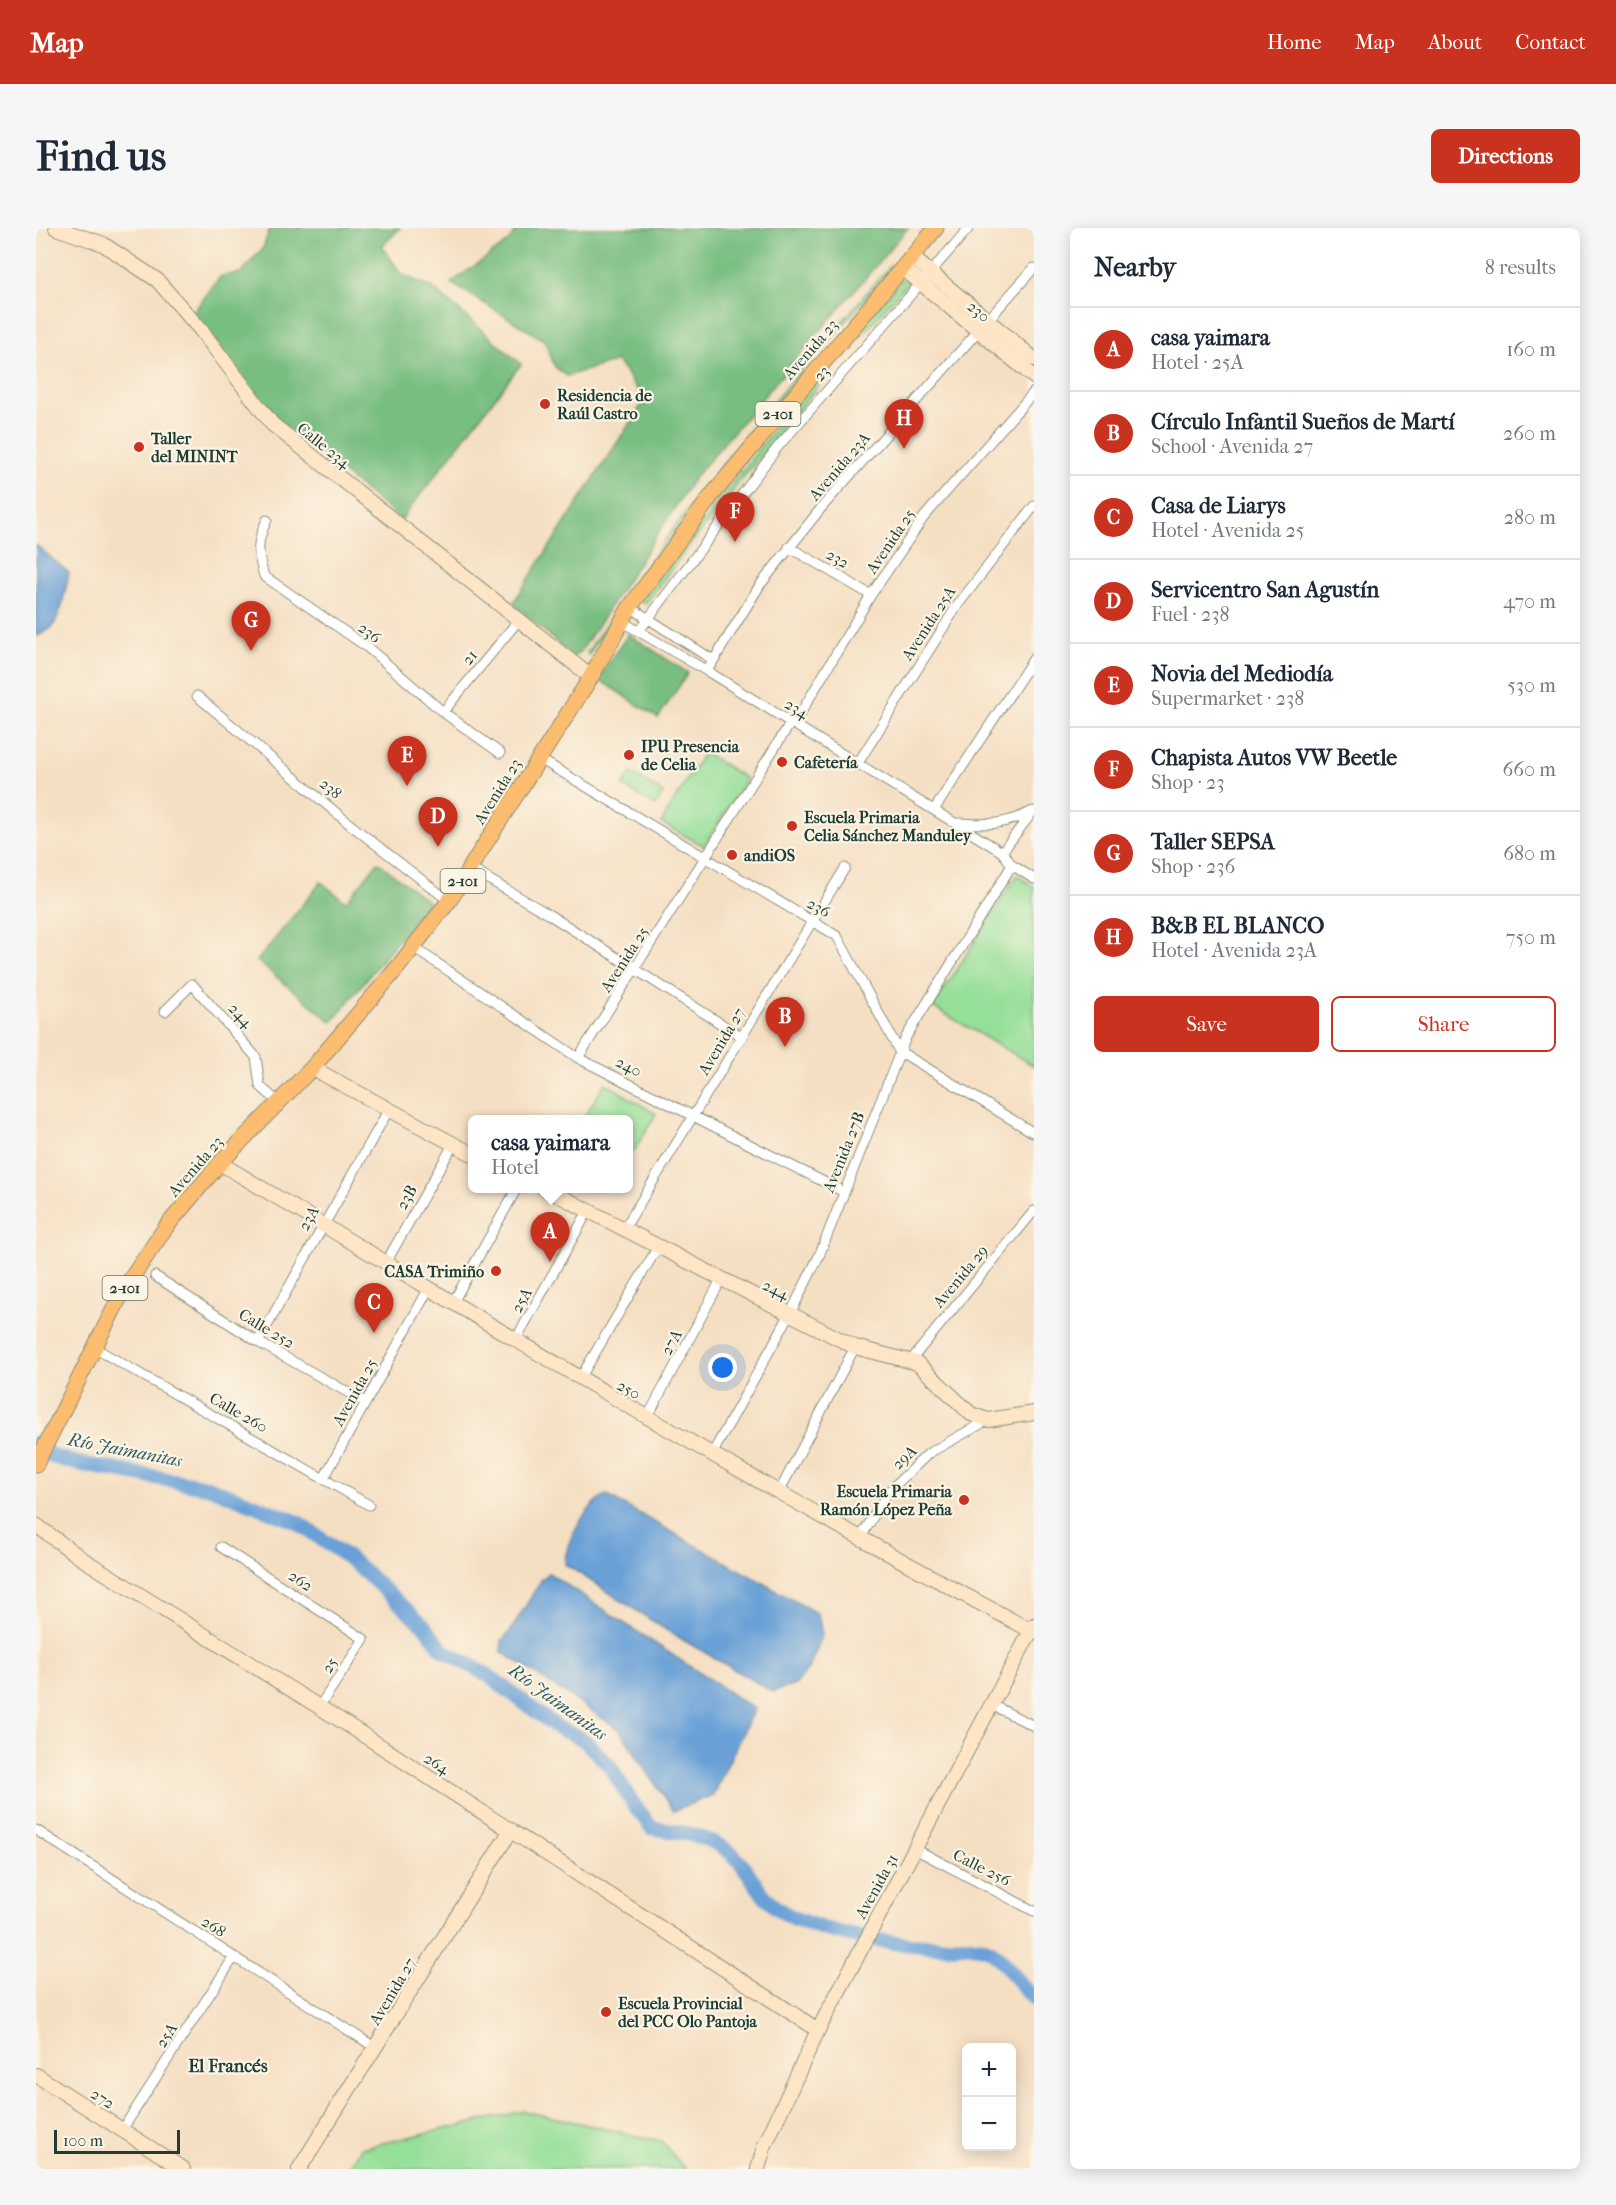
<!DOCTYPE html>
<html lang="en">
<head>
<meta charset="utf-8">
<style>
  :root { --surface:#fff; --page:#f6f6f7; --text:#1f2937; --muted:#747a83; --line:#e0e1e3; --accent:#c8321e }
  body { margin:0; font-family:"IM FELL French Canon",serif; background:var(--page); color:var(--text) }
  .controls { position:absolute; right:18px; bottom:18px; display:grid; overflow:hidden; border-radius:9px; box-shadow:0 3px 15px #0003 }
  .controls button { width:54px; height:54px; display:grid; place-items:center; padding:0; border:0; border-bottom:2px solid var(--line); background:var(--surface); color:var(--text); font:30px sans-serif }
  .scale { position:absolute; left:18px; bottom:15px; width:126px; box-sizing:border-box; padding-left:6px; border:3px solid #1f3d34; border-top:0; font-size:16px; line-height:21px; white-space:nowrap; color:#1f3d34; -webkit-text-stroke:4px #fcf5e5; paint-order:stroke }
  .you { position:absolute; left:687px; top:1140px; width:21px; height:21px; margin:-15px; border:4px solid #fff; border-radius:50%; background:#1a73e8; box-shadow:0 0 0 9px #1a73e833 }
  .badge { display:grid; place-items:center; width:39px; height:39px; border-radius:50%; background:var(--accent); color:#fff; font-size:20px; font-weight:700 }
  .pin { position:absolute; translate:-50% -50px; filter:drop-shadow(0 2px 3px #0008) }
  .pin::after { content:''; position:absolute; top:32px; width:21px; height:18px; background:inherit; clip-path:polygon(0 0,100% 0,50% 100%) }
  .popup { position:absolute; left:432px; top:887px; width:165px; height:78px; box-sizing:border-box; display:grid; place-content:center; border-radius:9px; background:var(--surface); filter:drop-shadow(0 2px 4px #0005); font-size:20px; white-space:nowrap; color:var(--muted) }
  .popup b { font-size:22px; color:var(--text) }
  .popup::after { content:''; position:absolute; left:50%; top:100%; margin-left:-12px; border:12px solid transparent; border-top-color:var(--surface) }
  .list { margin:0; padding:0; list-style:none }
  h2 { display:flex; justify-content:space-between; align-items:center; height:78px; margin:0; padding:0 24px; font-size:26px }
  h2 small { font-size:20px; font-weight:400; color:var(--muted) }
  .list li { display:grid; grid-template-columns:39px 1fr auto; gap:18px; align-items:center; box-sizing:border-box; height:84px; padding:0 24px; border-top:2px solid var(--line) }
  .list b { display:block; font-size:22px; white-space:nowrap }
  .list p { margin:0; font-size:20px; white-space:nowrap; color:var(--muted) }
  .list em { font-size:20px; font-style:normal; color:var(--muted) }
  .actions { display:flex; gap:12px; padding:18px 24px }
  .actions a { flex:1; padding:14px 0; border:2px solid var(--accent); border-radius:9px; text-align:center; font-size:21px; color:var(--accent) }
  .actions .main { background:var(--accent); color:#fff }
  .map { position:relative; flex:none; width:998px; height:1941px; overflow:hidden; border-radius:9px }
  header { display:flex; align-items:center; gap:36px; box-sizing:border-box; height:84px; padding:0 30px; background:var(--accent); color:#fff }
  header strong { font-size:28px }
  nav { display:flex; gap:33px; margin-inline-start:auto; font-size:21px }
  .intro { display:flex; align-items:center; justify-content:space-between; box-sizing:border-box; height:144px; padding:0 36px }
  h1 { margin:0; font-size:42px }
  .button { padding:15px 27px; border-radius:9px; background:var(--accent); color:#fff; font-size:21px; font-weight:700 }
  main { display:flex; gap:36px; padding:0 36px }
  aside { flex:1; background:var(--surface); border-radius:9px; box-shadow:0 3px 15px #0003 }
  .map>svg:first-child { display:block }
  .green { fill:#96df99; stroke:#5a8e66; stroke-width:1.5 }
  .forest { fill:#78be81; stroke:#4c7e5a; stroke-width:1.5 }
  .water { fill:#69a0d7; stroke:#446e86; stroke-width:1.5 }
  .lines { fill:none; stroke-linecap:round; stroke-linejoin:round }
  .river { stroke:#69a0d7; stroke-width:15 }
  .street-casing { stroke:#8a8e7c; stroke-width:11 }
  .secondary-casing { stroke:#8a8e7c; stroke-width:16 }
  .primary-casing { stroke:#8a8e7c; stroke-width:17 }
  .street { stroke:#fff; stroke-width:9 }
  .secondary { stroke:#fee5c5; stroke-width:14 }
  .primary { stroke:#fcbd6f; stroke-width:15 }
  .poi-dot { fill:#c8321e; stroke:#fcf5e5; stroke-width:2 }
  .labels { text-anchor:middle; stroke-width:4.5; stroke-linejoin:round; paint-order:stroke }
  .shield { fill:#fcf5e5; stroke:#617469; stroke-width:1.5 }
  .shield-label { font-size:15px; font-weight:bold; fill:#1f3d34 }
  .street-label { font-size:16px; fill:#1f3d34; stroke:#fcf5e5 }
  .poi-label { font-size:16px; font-weight:bold; fill:#1f3d34; stroke:#fcf5e5; text-anchor:start }
  .water-label { font-size:18px; font-style:italic; fill:#355b65; stroke:#fcf5e5 }
  .neighbourhood-label { font-size:18px; font-weight:bold; fill:#1f3d34; stroke:#fcf5e5 }
</style>
</head>
<body>
<header>
<strong>Map</strong>
<nav><a>Home</a><a>Map</a><a>About</a><a>Contact</a></nav>
</header>
<div class="intro"><h1>Find us</h1><a class="button">Directions</a></div>
<main>
<div class="map">
<svg width="998" height="1941" viewBox="0 0 998 1941">
  <rect width="100%" height="100%" fill="#fcf5e5"/>
  <filter id="ink" filterUnits="userSpaceOnUse"><feTurbulence type="fractalNoise" baseFrequency=".0167" numOctaves="2"/><feDisplacementMap in="SourceGraphic" scale="12" xChannelSelector="R" yChannelSelector="G"/><feConvolveMatrix kernelMatrix="1 2 1 2 8 2 1 2 1" color-interpolation-filters="sRGB"/></filter>
  <filter id="wash" filterUnits="userSpaceOnUse"><feTurbulence type="fractalNoise" baseFrequency=".008" numOctaves="4" result="noise"/><feDisplacementMap in="SourceGraphic" scale="24" xChannelSelector="R" yChannelSelector="G"/><feGaussianBlur stdDeviation="1.35" result="paint"/><feColorMatrix in="noise" values="0 0 0 0 0 0 0 0 0 0 0 0 0 0 0 0 0 1.4 0 .05"/><feComposite in="paint" operator="in"/></filter>
  <g filter="url(#wash)">
    <rect width="100%" height="100%" fill="#f5dfc3"/>
    <!-- green -->
    <path class="green" d="M855 37 858 39C748 161 642 288 553 427L551 425C640 286 747 160 855 37Z
      M869 48 874 52C781 156 693 264 609 376L604 373 759 175Z
      M668 524 710 551 668 618 625 595Z
      M595 545 627 565 619 578 587 558Z
      M981 647 998 659V838L897 779Z
      M569 855 620 886 598 923 592 919V892L547 891Z
      M488 1883 625 1913 649 1941H313L325 1920Z"/>
    <!-- forest -->
    <path class="forest" d="M234 0H364L346 18 365 46 397 60 485 136 365 292 241 191 157 84 185 48 205 45 227 20Z
      M482 0H872L658 250 545 423 537 429 477 375 609 172 581 133 531 148 519 139 508 112 415 55 472 14Z
      M592 406 652 445 622 490 562 451Z
      M342 634 393 674 296 794 221 733 285 654 310 674Z"/>
    <!-- water -->
    <path class="water" d="M0 317 33 345 26 378 17 399 0 409Z
      M570 1267 782 1386 786 1408 773 1440 759 1457 737 1464 635 1405 529 1336C529 1312 550 1279 570 1267Z
      M513 1345 718 1481 677 1567 637 1583 584 1502 465 1423 466 1413 475 1402 506 1351Z"/>
    <g class="lines">
      <!-- river -->
      <path class="river" d="M0 1214 15 1228 39 1235 173 1259 261 1294 314 1331 389 1398 407 1422 453 1448 522 1500 548 1512 573 1537 598 1577 616 1600C648 1604 687 1610 707 1638 719 1654 728 1672 745 1683 781 1705 854 1716 896 1718 916 1720 932 1714 951 1721 965 1726 984 1759 998 1770"/>
    </g>
  </g>
  <g filter="url(#ink)">
    <g class="lines">
      <!-- street casing -->
      <g class="street-casing">
        <path id="street" d="M231 292C220 314 221 325 228 348L331 419 407 484 464 525
          M753 319 835 367
          M594 379 677 432
          M585 393 671 443 966 624 976 637 998 651
          M603 403 741 220 933 0
          M671 443 724 357 786 279 998 40
          M161 468 316 598 413 673
          M407 484 482 393
          M758 496 835 367 888 289 998 164
          M502 530 801 708 863 823 998 905
          M822 535 921 378 998 278
          M898 582 998 430
          M922 595C953 597 969 597 997 583
          M966 624 995 586
          M435 641 512 686 706 809
          M377 719 542 830 806 963
          M129 783 156 756 220 829 224 858 241 873
          M542 830 755 494
          M588 1001 809 640
          M349 1036 417 917
          M119 1048 222 1114 329 1174
          M416 1076 481 960
          M479 1113 552 983
          M222 1114 352 883
          M57 1119 333 1277
          M875 1132 998 983
          M543 1152 622 1019
          M611 1190 685 1052
          M675 1228 754 1086 783 1028 870 809 976 637
          M288 1250 392 1062
          M743 1264 819 1119
          M825 1309 852 1264 893 1225 952 1192
          M185 1319 328 1411 283 1479
          M956 1477 998 1498
          M0 1602 340 1820
          M879 1621 998 1683
          M86 1902 198 1729"/>
      </g>
      <!-- secondary casing -->
      <g class="secondary-casing">
        <path id="secondary" d="M20 0 67 16 121 52 164 101 236 196 555 449
          M877 30 998 131
          M868 41 998 149
          M276 840 436 926
          M184 935C453 1097 720 1257 998 1404
          M508 960 819 1119 881 1135 935 1186 952 1192 998 1185
          M0 1297 45 1330 312 1497 782 1802
          M0 1847 147 1941
          M263 1941 475 1602
          M722 1941 728 1919 782 1802 998 1397"/>
      </g>
      <!-- primary casing -->
      <g class="primary-casing">
        <path id="primary" d="M0 1236 88 1061 130 999 184 935 276 840 362 739 413 673 555 449 594 379 676 267 900 0"/>
      </g>
      <!-- street -->
      <use href="#street" class="street"/>
      <!-- secondary -->
      <use href="#secondary" class="secondary"/>
      <!-- primary -->
      <use href="#primary" class="primary"/>
    </g>
  </g>
  <!-- markers -->
  <g class="poi-dot">
    <circle cx="509" cy="176" r="6"/>
    <circle cx="103" cy="219" r="6"/>
    <circle cx="593" cy="527" r="6"/>
    <circle cx="746" cy="534" r="6"/>
    <circle cx="756" cy="598" r="6"/>
    <circle cx="696" cy="627" r="6"/>
    <circle cx="460" cy="1043" r="6"/>
    <circle cx="928" cy="1272" r="6"/>
    <circle cx="570" cy="1784" r="6"/>
  </g>
  <g class="labels">
    <!-- shield labels -->
    <g class="shield">
      <rect x="719.5" y="174" width="45" height="24" rx="4.5"/>
      <rect x="404.5" y="641" width="45" height="24" rx="4.5"/>
      <rect x="66.5" y="1048" width="45" height="24" rx="4.5"/>
    </g>
    <g class="shield-label">
      <text x="742" y="191">2-101</text>
      <text x="427" y="658">2-101</text>
      <text x="89" y="1065">2-101</text>
    </g>
    <!-- street labels -->
    <g class="street-label">
      <text transform="translate(943 83) rotate(40)" y="6">230</text>
      <text transform="translate(774 121) rotate(-49)" y="6">Avenida 23</text>
      <text transform="translate(785 145) rotate(-48)" y="6">23</text>
      <text transform="translate(288 217) rotate(39)" y="6">Calle 234</text>
      <text transform="translate(803 238) rotate(-49)" y="6">Avenida 23A</text>
      <text transform="translate(854 313) rotate(-56)" y="6">Avenida 25</text>
      <text transform="translate(802 330) rotate(30)" y="6">232</text>
      <text transform="translate(892 395) rotate(-57)" y="6">Avenida 25A</text>
      <text transform="translate(334 404) rotate(37)" y="6">236</text>
      <text transform="translate(433 429) rotate(-51)" y="6">21</text>
      <text transform="translate(761 480) rotate(32)" y="6">234</text>
      <text transform="translate(295 560) rotate(40)" y="6">238</text>
      <text transform="translate(461 563) rotate(-58)" y="6">Avenida 23</text>
      <text transform="translate(783 679) rotate(29)" y="6">236</text>
      <text transform="translate(588 731) rotate(-57)" y="6">Avenida 25</text>
      <text transform="translate(205 787) rotate(49)" y="6">244</text>
      <text transform="translate(685 813) rotate(-59)" y="6">Avenida 27</text>
      <text transform="translate(593 838) rotate(27)" y="6">240</text>
      <text transform="translate(807 924) rotate(-68)" y="6">Avenida 27B</text>
      <text transform="translate(159 938) rotate(-49)" y="6">Avenida 23</text>
      <text transform="translate(370 969) rotate(-60)" y="6">23B</text>
      <text transform="translate(272 990) rotate(-60)" y="6">23A</text>
      <text transform="translate(924 1048) rotate(-50)" y="6">Avenida 29</text>
      <text transform="translate(740 1061) rotate(26)" y="6">244</text>
      <text transform="translate(485 1072) rotate(-61)" y="6">25A</text>
      <text transform="translate(231 1100) rotate(31)" y="6">Calle 252</text>
      <text transform="translate(635 1114) rotate(-61)" y="6">27A</text>
      <text transform="translate(593 1161) rotate(29)" y="6">250</text>
      <text transform="translate(318 1164) rotate(-61)" y="6">Avenida 25</text>
      <text transform="translate(203 1184) rotate(30)" y="6">Calle 260</text>
      <text transform="translate(868 1229) rotate(-43)" y="6">29A</text>
      <text transform="translate(265 1352) rotate(33)" y="6">262</text>
      <text transform="translate(293 1437) rotate(-56)" y="6">25</text>
      <text transform="translate(401 1535) rotate(33)" y="6">264</text>
      <text transform="translate(946 1639) rotate(27)" y="6">Calle 256</text>
      <text transform="translate(840 1658) rotate(-61)" y="6">Avenida 31</text>
      <text transform="translate(178 1698) rotate(33)" y="6">268</text>
      <text transform="translate(356 1763) rotate(-59)" y="6">Avenida 27</text>
      <text transform="translate(130 1807) rotate(-57)" y="6">25A</text>
      <text transform="translate(67 1870) rotate(33)" y="6">272</text>
    </g>
    <!-- poi labels -->
    <g class="poi-label">
      <text x="521" y="173">Residencia de<tspan x="521" dy="18">Raúl Castro</tspan></text>
      <text x="115" y="216">Taller<tspan x="115" dy="18">del MININT</tspan></text>
      <text x="605" y="524">IPU Presencia<tspan x="605" dy="18">de Celia</tspan></text>
      <text x="758" y="540">Cafetería</text>
      <text x="768" y="595">Escuela Primaria<tspan x="768" dy="18">Celia Sánchez Manduley</tspan></text>
      <text x="708" y="633">andiOS</text>
      <text x="448" y="1049" text-anchor="end">CASA Trimiño</text>
      <text x="916" y="1269" text-anchor="end">Escuela Primaria<tspan x="916" dy="18">Ramón López Peña</tspan></text>
      <text x="582" y="1781">Escuela Provincial<tspan x="582" dy="18">del PCC Olo Pantoja</tspan></text>
    </g>
    <!-- water labels -->
    <g class="water-label">
      <text transform="translate(89 1222) rotate(11)" y="6">Río Jaimanitas</text>
      <text transform="translate(522 1474) rotate(36)" y="6">Río Jaimanitas</text>
    </g>
    <!-- neighbourhood labels -->
    <g class="neighbourhood-label">
      <text x="192" y="1844">El Francés</text>
    </g>
  </g>
</svg>
<div class="controls">
<button>+</button>
<button>−</button>
</div>
<div class="scale">100 m</div>
<div class="you"></div>
<div class="pin badge" style="left:514px;top:1034px">A</div>
<div class="popup"><b>casa yaimara</b>Hotel</div>
<div class="pin badge" style="left:749px;top:819px">B</div>
<div class="pin badge" style="left:338px;top:1105px">C</div>
<div class="pin badge" style="left:402px;top:619px">D</div>
<div class="pin badge" style="left:371px;top:558px">E</div>
<div class="pin badge" style="left:699px;top:314px">F</div>
<div class="pin badge" style="left:215px;top:423px">G</div>
<div class="pin badge" style="left:868px;top:221px">H</div>
</div>
<aside>
<h2>Nearby<small>8 results</small></h2>
<ul class="list">
<li><span class="badge">A</span><div><b>casa yaimara</b><p>Hotel · 25A</p></div><em>160 m</em></li>
<li><span class="badge">B</span><div><b>Círculo Infantil Sueños de Martí</b><p>School · Avenida 27</p></div><em>260 m</em></li>
<li><span class="badge">C</span><div><b>Casa de Liarys</b><p>Hotel · Avenida 25</p></div><em>280 m</em></li>
<li><span class="badge">D</span><div><b>Servicentro San Agustín</b><p>Fuel · 238</p></div><em>470 m</em></li>
<li><span class="badge">E</span><div><b>Novia del Mediodía</b><p>Supermarket · 238</p></div><em>530 m</em></li>
<li><span class="badge">F</span><div><b>Chapista Autos VW Beetle</b><p>Shop · 23</p></div><em>660 m</em></li>
<li><span class="badge">G</span><div><b>Taller SEPSA</b><p>Shop · 236</p></div><em>680 m</em></li>
<li><span class="badge">H</span><div><b>B&amp;B EL BLANCO</b><p>Hotel · Avenida 23A</p></div><em>750 m</em></li>
</ul>
<div class="actions"><a class="main">Save</a><a>Share</a></div>
</aside>
</main>
</body>
</html>
